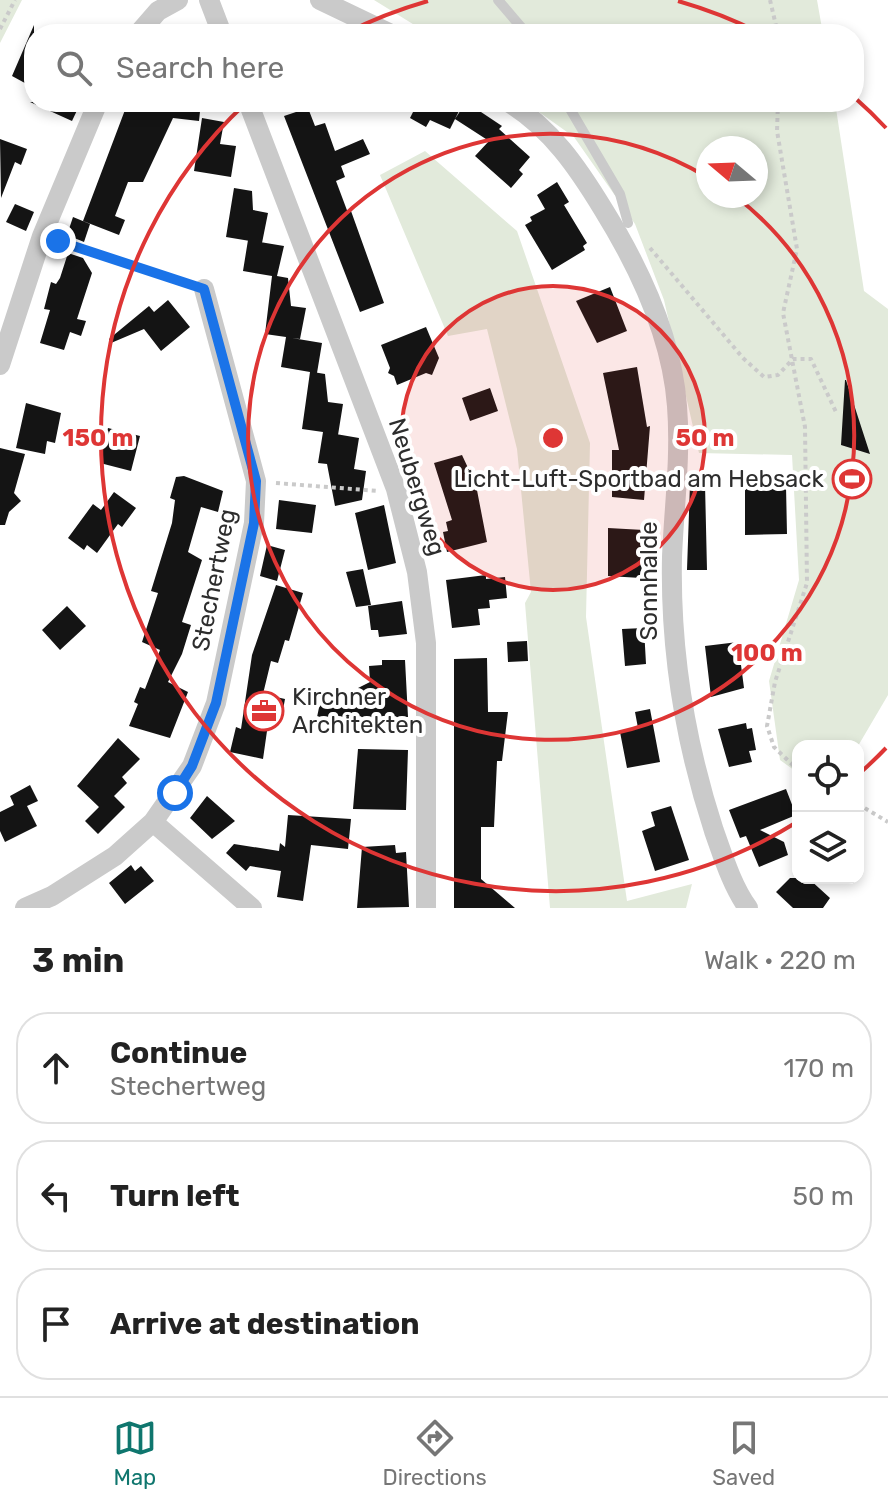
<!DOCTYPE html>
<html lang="en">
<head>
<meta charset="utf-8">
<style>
  :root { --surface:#fff; --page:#f6f6f6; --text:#222; --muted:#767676; --line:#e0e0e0; --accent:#0f766e }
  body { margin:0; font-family:Rubik,sans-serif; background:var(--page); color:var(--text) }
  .controls { position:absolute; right:24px; bottom:24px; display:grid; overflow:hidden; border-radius:16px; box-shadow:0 4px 12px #0003 }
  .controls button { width:72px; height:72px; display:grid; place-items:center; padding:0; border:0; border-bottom:2px solid var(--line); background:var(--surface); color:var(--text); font:40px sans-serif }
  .compass { position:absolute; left:696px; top:136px; width:72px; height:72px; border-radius:50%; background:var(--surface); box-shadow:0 4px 12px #0003; rotate:289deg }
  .stop { position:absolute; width:24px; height:24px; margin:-18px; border:6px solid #1a73e8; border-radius:50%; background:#fff }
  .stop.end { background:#1a73e8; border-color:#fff; box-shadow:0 2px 8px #0008 }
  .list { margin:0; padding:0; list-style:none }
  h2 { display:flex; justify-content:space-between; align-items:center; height:104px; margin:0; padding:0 32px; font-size:34px }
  h2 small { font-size:26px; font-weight:400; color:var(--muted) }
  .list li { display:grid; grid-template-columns:52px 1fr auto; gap:24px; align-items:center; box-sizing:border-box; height:112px; margin:0 16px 16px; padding:0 16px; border:2px solid var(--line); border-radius:32px }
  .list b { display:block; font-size:30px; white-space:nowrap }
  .list p { margin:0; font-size:26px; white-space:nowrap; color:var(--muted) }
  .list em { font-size:26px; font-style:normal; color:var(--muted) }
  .icon { flex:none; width:44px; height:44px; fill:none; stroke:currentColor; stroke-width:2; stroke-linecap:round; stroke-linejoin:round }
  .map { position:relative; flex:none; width:888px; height:908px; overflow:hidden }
  .search { position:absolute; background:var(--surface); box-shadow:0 4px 12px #0003; left:24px; right:24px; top:24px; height:88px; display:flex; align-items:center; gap:20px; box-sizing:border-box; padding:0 28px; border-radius:32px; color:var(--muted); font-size:30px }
  .sheet { height:488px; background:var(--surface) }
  nav { display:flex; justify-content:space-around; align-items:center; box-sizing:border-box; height:112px; border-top:2px solid var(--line); background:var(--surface); font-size:22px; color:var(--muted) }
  nav a { display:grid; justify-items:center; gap:4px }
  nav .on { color:var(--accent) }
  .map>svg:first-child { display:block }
  .green { fill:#e2eadb; fill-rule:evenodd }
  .building { fill:#141414 }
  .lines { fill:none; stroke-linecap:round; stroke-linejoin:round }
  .path { stroke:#cacaca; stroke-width:4; stroke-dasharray:4 4; stroke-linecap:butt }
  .service { stroke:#cacaca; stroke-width:10 }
  .minor { stroke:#cacaca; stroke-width:20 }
  .route { stroke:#1a73e8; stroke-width:10 }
  .ring { fill:none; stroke:#de3635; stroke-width:4 }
  .labels { text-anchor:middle; stroke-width:8; stroke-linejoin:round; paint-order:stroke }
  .poi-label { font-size:24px; fill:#2d2d2d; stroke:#fff; text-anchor:end }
  .street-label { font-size:24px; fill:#2d2d2d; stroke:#fff }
  .centre { fill:#de3635; stroke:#fff; stroke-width:4 }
  .ring-label { font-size:24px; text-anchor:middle; font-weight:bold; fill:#de3635; stroke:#fff; stroke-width:8; stroke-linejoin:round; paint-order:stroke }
</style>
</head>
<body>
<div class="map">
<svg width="888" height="908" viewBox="0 0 888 908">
  <rect width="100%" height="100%" fill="#fff"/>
  <!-- green -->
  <path class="green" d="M0 0H22L0 43Z
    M374 0H817L823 34H429Z
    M525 102H835L864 291 888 309V695L858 746H798V773L780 760 769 681 799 580 792 455 699 453 664 300 635 224 574 137ZM708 148H756V196H708Z
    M425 151 517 231 590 443 586 617 627 901 692 884 686 908H550L525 603 531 592 517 449 487 329 448 336 380 175Z"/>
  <!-- building -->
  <path class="building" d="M34 25V88L12 76Z
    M30 102H81L72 121Z
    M128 102H201L199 121 173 118 143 182H128L115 216 125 220 119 235 83 221Z
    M399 102H453L461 107 450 129 430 120 426 127 410 118 414 110Z
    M466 102 502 126 499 129 530 157 519 170 523 174 511 188 475 156 489 141 455 119Z
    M308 108 315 126 325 123 335 151 363 139 370 154 341 166 345 177 336 181 348 213 351 211 384 303 360 312 284 116Z
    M202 118 224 122 220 144 236 146 231 177 194 171Z
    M0 139 27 149 21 165 15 162 1 198Z
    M557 182 569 202 564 205 587 243 583 246 585 250 552 270 525 225 532 221 530 217 545 209 537 195Z
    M234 188 252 191 253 210 268 213 262 243 226 237Z
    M15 204 34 212 26 231 6 222Z
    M73 217 90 224 84 242 67 235Z
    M248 240 284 246 277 276 288 278 291 306 306 308 300 339 292 338 322 343 317 373 313 372 325 374 328 402 343 404 338 435 330 433 359 438 354 469 366 471 362 500 335 506 327 464 318 463 323 432 302 429 310 372 281 367 286 337 265 334 272 276 243 271Z
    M68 253 83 258 92 273 77 319 86 321 81 336 70 332 64 350 40 343 50 310 44 309 51 282 56 284 60 278Z
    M610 287 627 331 597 343 576 301Z
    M168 300 190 327 161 351 144 329 111 343 109 339 149 306 154 312Z
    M426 327 439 358 432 375 426 373 397 385 394 376 388 373 390 368 381 345Z
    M637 367 647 427 650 426 644 500 612 497V450H619L603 373Z
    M845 380H846L870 454 841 445Z
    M490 388 498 411 470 421 462 398Z
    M26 403 61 413 55 443 47 441 45 454 16 448Z
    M108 428 140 436 131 471 100 463Z
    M0 448 25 454 14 493 21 501 9 512 5 525H0Z
    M462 455 476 485 487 542 447 552 443 532 448 531 446 522 452 520 434 463Z
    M184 476 223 491 218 512 201 507 188 552 202 560 182 622 191 625 182 654 168 682 188 692 170 738 129 726 138 704 134 702 140 687 145 689 160 650 142 642 158 593 151 591 172 523 175 500 170 498 176 477Z
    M690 484H705L707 570H687Z
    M745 486H786L787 534 745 535Z
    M114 492 136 508 122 527 118 524 97 553 87 545 84 550 68 538 93 504 101 510Z
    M279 500 316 505 312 533 276 529Z
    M384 505 396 563 368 570 355 513Z
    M608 528 644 530 641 578 608 576Z
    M267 545 285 550 277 581 260 576Z
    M363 569 371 605 356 607 346 572Z
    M486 575V579L505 577 507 598 489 600 490 608 478 609 480 625 452 628 446 580Z
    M276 585 303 593 289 641 285 640 278 663 271 661 263 694 285 699 282 715 277 714 275 724H268L263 759 230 752 236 727 241 729 252 655Z
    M402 601 407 634 379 637 378 630H371L368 606Z
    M67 606 86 626 60 650 42 630Z
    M644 628 646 664 625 666 622 629Z
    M527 641 528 661 508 662 507 642Z
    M738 642 744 688 711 697 705 646Z
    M487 658 488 712H508L502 761H497L494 827H481V879L515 908H454V659Z
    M382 660H405L408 717 316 722 322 693 357 700 358 688 370 682 369 666 382 665Z
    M650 709 660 762 627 768 620 732 638 728 635 712Z
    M746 723 747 729 752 728 756 750 749 751 752 762 729 767 718 729Z
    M118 738 140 759 122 777 127 783 114 796 125 807 98 834 85 821 99 807 77 786Z
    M358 749 408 750 406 810 353 809Z
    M30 785 38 801 27 806 37 826 5 842 0 831V812L14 805 10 796Z
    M786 789 796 815 760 830 784 842 788 855 759 867 746 836 740 838 729 810Z
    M207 796 235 821 212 839 190 818Z
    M671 806 689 860 655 871 642 831 655 826 651 812Z
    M288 815 351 819 348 849 311 845 303 901 277 897 281 871 250 866 246 871 226 853 234 844 279 851 280 843 285 847Z
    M395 845 396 853 406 852 409 907 357 908 362 847Z
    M131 865 135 871 141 866 154 881 125 904 109 883Z
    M790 878H808L830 898 823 908H793L776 892Z"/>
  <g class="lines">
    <!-- path -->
    <path class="path" d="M770 0 778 34
      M0 29 15 0
      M778 102 777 131 797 249 783 313 805 427 807 583 775 682 767 726 774 747 798 770
      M58 241 187 284
      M650 248 743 358 764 377 778 375 793 359H811L836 412
      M276 483 378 491
      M858 804 888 822"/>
    <!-- service -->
    <path class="service" d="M498 0 527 34
      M566 102 620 194 628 223"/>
    <!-- minor -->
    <path class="minor" d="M209 0 222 34
      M320 0 391 34
      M138 34 158 11 178 0
      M248 102 396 489 417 572 426 643V908
      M508 102C551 128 578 168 603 209 639 267 672 337 677 406 681 457 674 507 672 557 670 651 685 742 714 831 723 856 732 886 748 908
      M0 365 42 236 98 102
      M153 822 252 908
      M25 908 52 896 115 856 153 822 192 766 216 703 254 523 256 481 204 289"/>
  </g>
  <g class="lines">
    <!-- route -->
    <path class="route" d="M58 241 204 289 256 481 254 523 216 703 192 766 175 793"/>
  </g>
  <!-- distance rings -->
  <circle cx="553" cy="438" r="152" fill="#de3635" fill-opacity=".12"/>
  <g class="ring">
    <circle cx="553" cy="438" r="152"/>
    <path d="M735 196A303 303 0 1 1 707 177"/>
    <path d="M886 748A455 455 0 0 1 860 773M797 822A455 455 0 0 1 246 103M346 33A455 455 0 0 1 428 1M678 1A455 455 0 0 1 760 33M854 97A455 455 0 0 1 886 128"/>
  </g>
  <!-- icons -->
  <defs>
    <g id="stadium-ring" transform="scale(2)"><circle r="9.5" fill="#fff" stroke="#de3635" stroke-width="1.5"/><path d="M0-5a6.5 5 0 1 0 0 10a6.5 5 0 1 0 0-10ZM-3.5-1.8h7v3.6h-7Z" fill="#de3635"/></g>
    <g id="office-ring" transform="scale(2)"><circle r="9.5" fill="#fff" stroke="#de3635" stroke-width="1.5"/><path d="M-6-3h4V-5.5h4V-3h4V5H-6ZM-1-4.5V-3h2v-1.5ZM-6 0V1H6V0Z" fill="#de3635"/></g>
  </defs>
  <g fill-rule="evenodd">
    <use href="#stadium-ring" x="852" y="479"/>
    <use href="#office-ring" x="264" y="711"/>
  </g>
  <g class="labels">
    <!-- poi labels -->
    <g class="poi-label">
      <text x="824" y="487">Licht-Luft-Sportbad am Hebsack</text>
      <text x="292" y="705" text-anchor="start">Kirchner<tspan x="292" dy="28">Architekten</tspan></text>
    </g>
    <!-- street labels -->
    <g class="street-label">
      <text transform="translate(417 487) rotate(73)" y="8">Neubergweg</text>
      <text transform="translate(214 580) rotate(-79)" y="8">Stechertweg</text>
      <text transform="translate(649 581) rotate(-90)" y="8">Sonnhalde</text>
    </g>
  </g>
  <circle cx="553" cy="438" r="12" class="centre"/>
  <g class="ring-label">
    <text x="705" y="446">50 m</text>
    <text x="98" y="446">150 m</text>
    <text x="767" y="661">100 m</text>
  </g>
</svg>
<div class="controls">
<button><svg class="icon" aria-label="locate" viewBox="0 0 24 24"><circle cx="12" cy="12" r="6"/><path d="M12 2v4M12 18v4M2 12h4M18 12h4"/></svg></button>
<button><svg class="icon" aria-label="layers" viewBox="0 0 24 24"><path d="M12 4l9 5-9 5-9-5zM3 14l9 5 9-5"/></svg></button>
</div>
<svg class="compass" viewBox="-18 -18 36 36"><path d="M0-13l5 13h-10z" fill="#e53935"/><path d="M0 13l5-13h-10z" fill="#767676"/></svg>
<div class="stop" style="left:175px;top:793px"></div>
<div class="stop end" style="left:58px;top:241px"></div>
<div class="search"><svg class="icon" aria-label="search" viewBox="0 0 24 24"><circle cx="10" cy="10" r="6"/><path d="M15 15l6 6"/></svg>Search here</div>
</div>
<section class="sheet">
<h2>3 min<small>Walk · 220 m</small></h2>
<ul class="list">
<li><svg class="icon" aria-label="ahead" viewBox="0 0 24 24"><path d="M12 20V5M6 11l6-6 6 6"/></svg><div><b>Continue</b><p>Stechertweg</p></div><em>170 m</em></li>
<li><svg class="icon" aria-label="left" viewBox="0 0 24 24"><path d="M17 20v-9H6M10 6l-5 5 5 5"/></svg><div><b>Turn left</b></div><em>50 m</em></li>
<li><svg class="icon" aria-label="arrive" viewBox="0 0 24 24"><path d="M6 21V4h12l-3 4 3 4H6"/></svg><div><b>Arrive at destination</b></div></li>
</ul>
</section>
<nav>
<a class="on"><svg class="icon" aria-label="map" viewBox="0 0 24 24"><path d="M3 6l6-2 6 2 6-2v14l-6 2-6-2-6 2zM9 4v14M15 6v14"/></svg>Map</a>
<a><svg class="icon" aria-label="directions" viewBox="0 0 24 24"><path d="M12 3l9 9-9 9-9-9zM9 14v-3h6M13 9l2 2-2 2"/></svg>Directions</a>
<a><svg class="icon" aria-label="saved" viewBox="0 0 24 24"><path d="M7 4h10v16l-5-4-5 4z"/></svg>Saved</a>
</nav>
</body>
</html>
